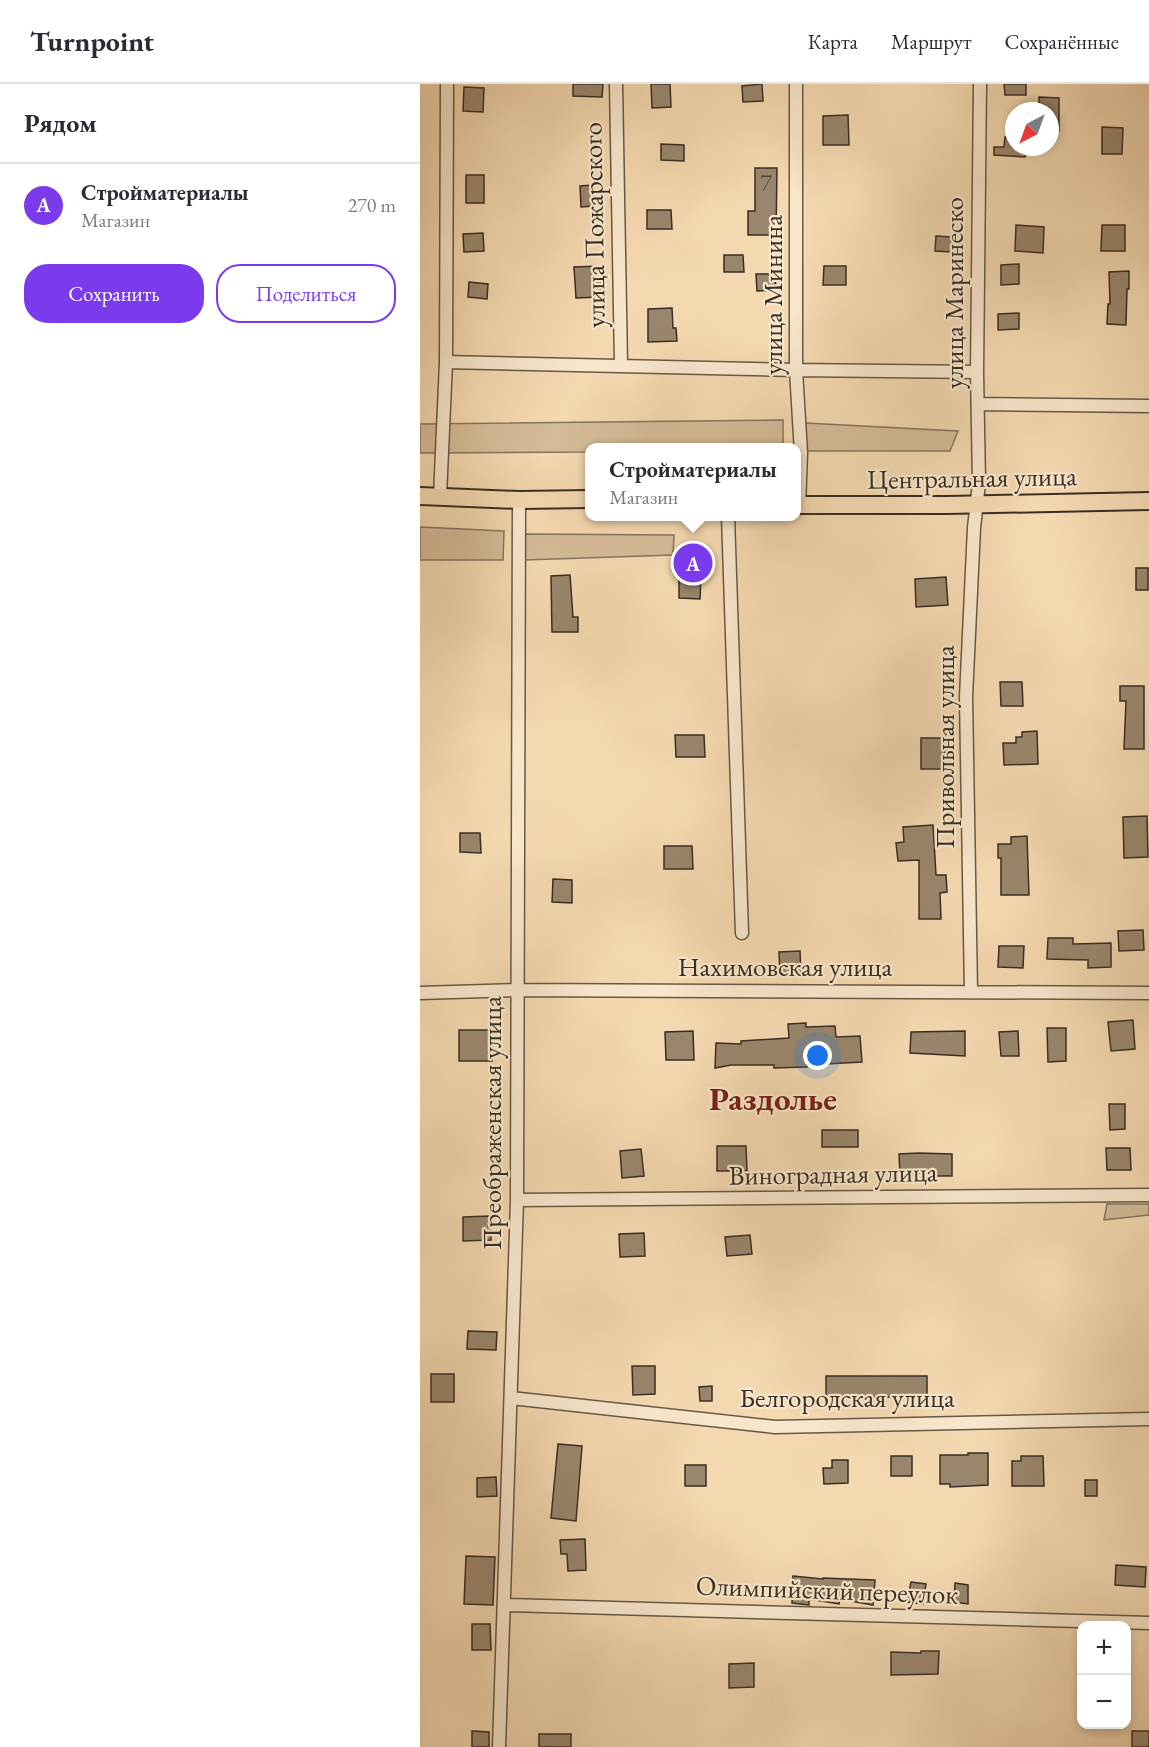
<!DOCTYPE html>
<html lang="ru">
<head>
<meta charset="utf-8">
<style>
  :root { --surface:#fff; --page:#f7f7f7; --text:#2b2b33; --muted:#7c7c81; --line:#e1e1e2; --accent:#7c3aed }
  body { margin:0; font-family:"EB Garamond",serif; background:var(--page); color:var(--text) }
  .controls { position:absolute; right:18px; bottom:18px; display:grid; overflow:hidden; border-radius:12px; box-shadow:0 3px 9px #0003 }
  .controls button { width:54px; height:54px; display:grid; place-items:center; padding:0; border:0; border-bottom:2px solid var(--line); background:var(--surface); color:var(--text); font:30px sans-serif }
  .compass { position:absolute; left:585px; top:18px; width:54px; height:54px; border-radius:50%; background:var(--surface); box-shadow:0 3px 9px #0003; rotate:221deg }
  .you { position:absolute; left:398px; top:972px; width:21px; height:21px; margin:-15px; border:4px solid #fff; border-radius:50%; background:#1a73e8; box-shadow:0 0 0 9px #1a73e833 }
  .badge { display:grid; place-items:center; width:39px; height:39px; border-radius:50%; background:var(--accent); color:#fff; font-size:20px; font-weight:700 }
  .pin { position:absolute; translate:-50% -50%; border:3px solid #fff; box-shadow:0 2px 6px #0006 }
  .popup { position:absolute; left:165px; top:359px; width:216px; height:78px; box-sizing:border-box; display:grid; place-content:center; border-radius:12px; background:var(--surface); filter:drop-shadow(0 2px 4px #0005); font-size:20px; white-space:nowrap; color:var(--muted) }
  .popup b { font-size:22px; color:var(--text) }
  .popup::after { content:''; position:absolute; left:50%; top:100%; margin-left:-12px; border:12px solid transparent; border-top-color:var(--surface) }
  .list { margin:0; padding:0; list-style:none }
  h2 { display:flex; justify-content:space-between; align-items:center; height:78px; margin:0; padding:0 24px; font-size:26px }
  h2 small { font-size:20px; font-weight:400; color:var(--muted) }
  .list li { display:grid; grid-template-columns:39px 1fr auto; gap:18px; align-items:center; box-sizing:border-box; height:84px; padding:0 24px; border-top:2px solid var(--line) }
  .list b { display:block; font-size:22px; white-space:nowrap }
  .list p { margin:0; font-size:20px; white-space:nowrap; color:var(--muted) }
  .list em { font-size:20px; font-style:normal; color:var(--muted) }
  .actions { display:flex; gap:12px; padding:18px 24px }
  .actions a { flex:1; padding:14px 0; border:2px solid var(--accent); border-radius:24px; text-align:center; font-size:21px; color:var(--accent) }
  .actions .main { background:var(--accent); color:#fff }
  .map { position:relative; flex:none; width:729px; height:1663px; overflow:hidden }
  header { display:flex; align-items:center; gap:36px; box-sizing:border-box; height:84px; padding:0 30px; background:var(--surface); border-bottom:2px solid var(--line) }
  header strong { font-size:28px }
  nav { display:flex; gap:33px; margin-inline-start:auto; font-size:21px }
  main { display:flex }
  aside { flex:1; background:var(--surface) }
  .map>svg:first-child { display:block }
  .green { fill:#d4bb97; stroke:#86745e; stroke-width:1.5 }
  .building { fill:#9a866c; stroke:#382e24; stroke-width:1.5 }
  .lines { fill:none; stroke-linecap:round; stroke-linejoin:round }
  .minor-casing { stroke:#675847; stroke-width:15 }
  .major-casing { stroke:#382e24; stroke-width:20 }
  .minor { stroke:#f8e6cb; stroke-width:12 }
  .major { stroke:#f4d8af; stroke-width:16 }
  .labels { text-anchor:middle; stroke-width:4.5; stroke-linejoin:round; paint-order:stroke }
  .number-label { font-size:24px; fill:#504436 }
  .street-label { font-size:27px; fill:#382e24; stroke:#f8e6cb }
  .district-label { font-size:33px; font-weight:bold; fill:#7a1f14; stroke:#f8e6cb }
</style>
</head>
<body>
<header>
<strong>Turnpoint</strong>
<nav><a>Карта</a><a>Маршрут</a><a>Сохранённые</a></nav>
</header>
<main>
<aside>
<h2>Рядом<small></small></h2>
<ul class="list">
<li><span class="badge">A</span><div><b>Стройматериалы</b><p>Магазин</p></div><em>270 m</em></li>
</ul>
<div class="actions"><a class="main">Сохранить</a><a>Поделиться</a></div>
</aside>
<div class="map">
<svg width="729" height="1663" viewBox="0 0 729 1663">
  <rect width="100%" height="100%" fill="#f4d8af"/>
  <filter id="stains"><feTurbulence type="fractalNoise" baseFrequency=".00333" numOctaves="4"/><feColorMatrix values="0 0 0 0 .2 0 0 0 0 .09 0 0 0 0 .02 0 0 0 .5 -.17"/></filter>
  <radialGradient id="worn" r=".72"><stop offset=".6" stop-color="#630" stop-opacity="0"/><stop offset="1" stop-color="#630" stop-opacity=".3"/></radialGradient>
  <!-- green -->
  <path class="green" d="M363 336V363L170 364 169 368 0 369V340Z
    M385 339 538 347 530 367H387Z
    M0 443 84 447 83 476H0Z
    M104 450 254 451 253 471 105 476Z
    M687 1120H729V1131L684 1136Z"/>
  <!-- building -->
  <path class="building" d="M153 0H183L182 13 153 12Z
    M231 0H250L251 23 232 24Z
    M342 0 343 17 323 18 322 2Z
    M584 0H606V11H585Z
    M44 3 64 4 63 28 43 27Z
    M619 13 639 14V47H630V27H619Z
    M428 31 429 61H403V32Z
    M682 43 703 44 702 70H682Z
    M585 53 594 54V63H606L605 73 574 71V63H584Z
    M241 60 264 61V77L241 76Z
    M335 84H357L356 151H328V127H335Z
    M46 91H64V119H46Z
    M173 101 174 122 161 123 160 102Z
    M227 126H251L252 145H227Z
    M596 141 624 143 623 169 595 167Z
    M682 141H705V167H681Z
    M63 149 64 167 44 168 43 150Z
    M516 152 532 153 531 168 515 167Z
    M304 171H323L324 188H304Z
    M599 180V200L581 201V181Z
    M180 182 181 213 156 214 154 183Z
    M404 182H426V201H403Z
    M709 187V205H707L706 241 687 240 688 220H690L689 188Z
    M336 190H355L356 206 337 207Z
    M49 198 68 200 67 215 48 213Z
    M252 224 253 244H256L257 257 228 258V225Z
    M599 229V245L578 246V230Z
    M716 484H728V506H716Z
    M150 491 153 533H158V548H132L131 492Z
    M259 492H281L280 515 259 514Z
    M526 493 528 521 496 523 495 495Z
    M580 598H602L603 622H581Z
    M700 602H724V665H704L706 617H700Z
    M617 647 618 680 584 681 583 659H596V653H602V648Z
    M255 651H284L285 673H256Z
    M501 654H525V685H501Z
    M727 732 728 773 704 774 703 733Z
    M513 741 516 791H526L527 808 520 809 521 835H499V776L478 777 476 759 484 758 483 743Z
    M40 749H60L61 769 40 768Z
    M607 752 609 811H581V774H578V760H591V753Z
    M244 762H272L273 785H244Z
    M133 795 152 796V819L132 818Z
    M723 846 724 866 699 867 698 847Z
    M628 854H653V860L691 859V883L668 884V876L627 875Z
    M579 862H604L603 884 578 883Z
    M380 867 381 891 360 892 359 868Z
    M713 936 715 965 691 967 688 938Z
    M386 939V943L415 942 416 953 440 952 442 978 407 980V968L387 969V983L354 984V981H311L295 984 296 959 321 960V957L369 954 368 940Z
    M627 944H646V977L628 978Z
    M39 946H72V977H39Z
    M273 947 274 976H246L245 948Z
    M545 947V972L490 969 491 948Z
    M598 947 599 972H581L579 948Z
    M689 1020H705V1045L690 1046Z
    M402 1046H438V1063H402Z
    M297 1062H326L327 1087H297Z
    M686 1064H710L711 1086H687Z
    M221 1065 224 1092 202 1094 200 1067Z
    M499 1069 532 1070V1092H513V1089L480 1090 479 1070Z
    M70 1132 71 1156 43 1157V1133Z
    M224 1149 225 1172 200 1173 199 1150Z
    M330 1151 332 1170 307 1172 305 1153Z
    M48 1247 77 1248 76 1266 47 1265Z
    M212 1282H235V1310L213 1311Z
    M11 1290H34V1318H11Z
    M406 1292H507V1313H406Z
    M292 1302V1317H280L279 1303Z
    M138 1360 162 1362 156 1437 131 1434Z
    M548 1369H568V1401L530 1403V1400H520V1371H548Z
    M471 1372H492V1392H471Z
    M601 1372H623L624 1402H592V1377H601Z
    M412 1376H428V1399L404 1400 403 1384H412Z
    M265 1381H286V1402H265Z
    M76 1393 77 1412 57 1413V1394Z
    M665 1396H677V1412H665Z
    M165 1455 166 1486 148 1487 147 1470H141L140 1456Z
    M46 1472 75 1473 73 1521 44 1520Z
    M696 1481 726 1483 725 1503 695 1501Z
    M373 1492 403 1495V1494L455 1496 453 1521 420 1515 419 1520 389 1515V1521L372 1519Z
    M491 1498 506 1500 503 1520 487 1518Z
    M535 1499 548 1501V1520L534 1518Z
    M52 1540H70L71 1566H52Z
    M501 1567H519L518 1590 471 1591V1568L501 1569Z
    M334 1579V1603L309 1604V1580Z
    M52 1647 69 1648V1663H52Z
    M712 1647H729V1663H712Z
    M119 1650H151V1663H119Z"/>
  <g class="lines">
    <!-- minor casing -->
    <g class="minor-casing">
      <path id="minor" d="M196 0 201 281
        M376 0V286L381 369 379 422
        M26 278 376 286 557 288
        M558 320 729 322
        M20 412 26 278 27 0
        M308 432 322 849
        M551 908 546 613 554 444 559 399 557 288 560 0
        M0 909 97 906 729 909
        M97 1116 729 1111
        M91 1314 355 1343 729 1335
        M84 1521 729 1539
        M79 1663 97 1116 99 416"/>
    </g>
    <!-- major casing -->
    <g class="major-casing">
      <path id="major" d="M0 412 99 416 170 415
        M376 421H527L729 417"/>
    </g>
    <!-- minor -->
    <use href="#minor" class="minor"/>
    <!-- major -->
    <use href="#major" class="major"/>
  </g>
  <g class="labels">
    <!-- number labels -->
    <g class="number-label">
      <text x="346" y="107">7</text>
    </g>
    <!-- street labels -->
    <g class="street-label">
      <text transform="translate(174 141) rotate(-91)" y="9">улица Пожарского</text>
      <text transform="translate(534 209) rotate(-90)" y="9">улица Маринеско</text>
      <text transform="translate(353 211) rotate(-90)" y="9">улица Минина</text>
      <text transform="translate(552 394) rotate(-1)" y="9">Центральная улица</text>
      <text transform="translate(525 663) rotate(-90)" y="9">Привольная улица</text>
      <text x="365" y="892">Нахимовская улица</text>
      <text transform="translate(72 1039) rotate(-90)" y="9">Преображенская улица</text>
      <text transform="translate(413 1090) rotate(-1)" y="9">Виноградная улица</text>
      <text x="427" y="1323">Белгородская улица</text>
      <text transform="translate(407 1506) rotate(2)" y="9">Олимпийский переулок</text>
    </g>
    <!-- district labels -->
    <g class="district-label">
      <text x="353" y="1026">Раздолье</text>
    </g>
  </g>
  <rect width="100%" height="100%" filter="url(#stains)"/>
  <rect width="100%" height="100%" fill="url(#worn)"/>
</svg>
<div class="controls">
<button>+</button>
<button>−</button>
</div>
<svg class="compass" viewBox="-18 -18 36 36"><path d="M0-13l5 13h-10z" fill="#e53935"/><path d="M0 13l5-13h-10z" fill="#7c7c81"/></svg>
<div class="you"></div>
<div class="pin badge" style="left:273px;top:479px">A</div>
<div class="popup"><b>Стройматериалы</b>Магазин</div>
</div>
</main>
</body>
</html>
